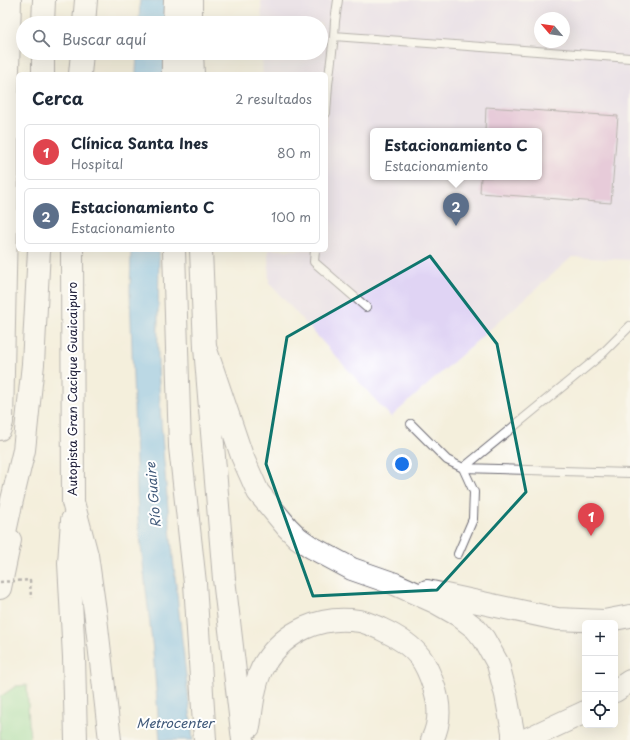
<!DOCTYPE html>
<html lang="es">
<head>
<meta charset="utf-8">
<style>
  :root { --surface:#fff; --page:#f2f2f3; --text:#1f2937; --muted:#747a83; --line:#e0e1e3; --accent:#2563eb }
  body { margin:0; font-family:"Playpen Sans",sans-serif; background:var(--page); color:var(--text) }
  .controls { position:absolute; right:12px; bottom:12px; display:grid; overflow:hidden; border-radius:6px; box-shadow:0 4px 16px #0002 }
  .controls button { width:36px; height:36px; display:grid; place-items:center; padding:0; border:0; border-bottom:1px solid var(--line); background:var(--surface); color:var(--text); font:20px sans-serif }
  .compass { position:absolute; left:534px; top:12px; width:36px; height:36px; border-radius:50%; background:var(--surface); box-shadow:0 4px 16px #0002; rotate:299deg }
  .you { position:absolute; left:402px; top:464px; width:14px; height:14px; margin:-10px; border:3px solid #fff; border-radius:50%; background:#1a73e8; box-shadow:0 0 0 6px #1a73e833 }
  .badge { display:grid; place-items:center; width:26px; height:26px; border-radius:50%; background:var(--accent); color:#fff; font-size:13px; font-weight:700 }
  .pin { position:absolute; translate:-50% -33px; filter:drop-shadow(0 1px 2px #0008) }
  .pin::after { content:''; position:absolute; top:21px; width:14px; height:12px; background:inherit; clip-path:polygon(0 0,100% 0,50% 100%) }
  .popup { position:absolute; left:370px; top:128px; width:172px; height:52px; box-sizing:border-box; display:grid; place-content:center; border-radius:6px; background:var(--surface); filter:drop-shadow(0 1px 3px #0005); font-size:13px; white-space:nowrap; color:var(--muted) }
  .popup b { font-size:15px; color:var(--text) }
  .popup::after { content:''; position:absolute; left:50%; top:100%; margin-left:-8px; border:8px solid transparent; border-top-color:var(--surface) }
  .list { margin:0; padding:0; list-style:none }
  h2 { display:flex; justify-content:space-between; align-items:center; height:52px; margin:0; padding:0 16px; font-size:17px }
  h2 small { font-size:13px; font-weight:400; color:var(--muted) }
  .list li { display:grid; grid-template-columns:26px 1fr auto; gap:12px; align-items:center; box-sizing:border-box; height:56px; margin:0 8px 8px; padding:0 8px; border:1px solid var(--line); border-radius:6px }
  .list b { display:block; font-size:15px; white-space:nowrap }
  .list p { margin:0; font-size:13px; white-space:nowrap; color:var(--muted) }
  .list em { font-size:13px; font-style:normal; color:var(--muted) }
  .icon { flex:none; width:22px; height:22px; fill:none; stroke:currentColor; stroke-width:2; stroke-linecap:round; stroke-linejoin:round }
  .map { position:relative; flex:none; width:630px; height:740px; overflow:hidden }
  .search { position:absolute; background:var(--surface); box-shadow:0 4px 16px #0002; left:16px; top:16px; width:312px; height:44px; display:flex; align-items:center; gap:10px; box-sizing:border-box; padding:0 14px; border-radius:22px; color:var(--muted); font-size:15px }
  .panel { position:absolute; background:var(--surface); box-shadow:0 4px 16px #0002; left:16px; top:72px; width:312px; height:180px; border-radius:6px }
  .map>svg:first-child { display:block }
  .built { fill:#e0d4f4; fill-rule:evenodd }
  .green { fill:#90db97; stroke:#597e69 }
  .water { fill:#75bced; stroke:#4c6f94 }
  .building { fill:#d7a0d4 }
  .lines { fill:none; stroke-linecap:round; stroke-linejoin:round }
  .service-casing { stroke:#6c6a73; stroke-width:10 }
  .secondary-casing { stroke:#6c6a73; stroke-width:24 }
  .motorway-casing { stroke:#6c6a73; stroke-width:24 }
  .service { stroke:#fff; stroke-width:8 }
  .secondary { stroke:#fff; stroke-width:22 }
  .motorway { stroke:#fff; stroke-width:22 }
  .path-bridge { stroke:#6c6a73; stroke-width:2.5; stroke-dasharray:3 3; stroke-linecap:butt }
  .marked { fill:none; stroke:#0f766e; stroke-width:3; stroke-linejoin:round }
  .labels { text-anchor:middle; stroke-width:4; stroke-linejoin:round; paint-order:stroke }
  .street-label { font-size:12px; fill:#22223b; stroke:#fff }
  .water-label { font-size:13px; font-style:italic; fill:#3f5879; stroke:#fff }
</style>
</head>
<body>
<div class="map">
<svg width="630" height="740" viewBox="0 0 630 740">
  <rect width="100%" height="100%" fill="#fff"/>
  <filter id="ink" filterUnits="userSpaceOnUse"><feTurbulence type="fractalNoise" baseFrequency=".025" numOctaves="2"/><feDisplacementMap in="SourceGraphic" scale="8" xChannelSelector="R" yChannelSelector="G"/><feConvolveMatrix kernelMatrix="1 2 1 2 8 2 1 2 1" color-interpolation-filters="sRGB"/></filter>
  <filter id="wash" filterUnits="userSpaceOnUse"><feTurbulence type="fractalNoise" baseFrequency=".012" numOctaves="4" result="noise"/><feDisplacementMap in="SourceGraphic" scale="16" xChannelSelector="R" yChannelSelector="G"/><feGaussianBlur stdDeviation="0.9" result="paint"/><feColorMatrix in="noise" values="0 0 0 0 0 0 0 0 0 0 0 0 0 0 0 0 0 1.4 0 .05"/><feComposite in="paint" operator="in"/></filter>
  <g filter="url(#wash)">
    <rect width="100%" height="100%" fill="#f4efdc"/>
    <!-- built -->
    <path class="built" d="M261 0H630V260L572 257 391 417 269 283 268 250H326V74H263L262 53H321V23H262ZM540 18H564V42H540ZM373 131H539V177H373Z"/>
    <!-- green -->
    <path class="green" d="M27 685 30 740H0V697L16 686Z"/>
    <!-- water -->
    <path class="water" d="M140 0H167L166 23H139Z
      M137 53H165L164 74H136Z
      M131 250H159C159 288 157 327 158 365 163 491 180 615 193 740H160L153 651 138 520 130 292Z"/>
    <g id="blocks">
      <!-- building -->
      <path class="building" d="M486 107 618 116 611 203 480 193 481 177H539V131H485Z"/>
    </g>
  </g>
  <g filter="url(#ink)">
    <use href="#blocks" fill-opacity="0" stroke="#6c6a73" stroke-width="1"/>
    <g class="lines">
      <!-- service casing -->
      <g class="service-casing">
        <path id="service" d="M334 36 335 21 338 0
          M326 113 328 85 334 36 630 58
          M315 250 314 262 366 307
          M411 424 447 460 463 468 630 473
          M463 468 601 355 630 326
          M458 554 473 519 474 492 463 468"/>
      </g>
      <!-- secondary casing -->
      <g class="secondary-casing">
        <path id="secondary" d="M43 23 44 0
          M43 74V53
          M0 429 2 422 7 174V104L10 0
          M0 555 12 500 24 450 33 364 39 250
          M0 588 10 540
          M615 691 630 681
          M525 740 585 712"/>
      </g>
      <!-- motorway casing -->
      <g class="motorway-casing">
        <path id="motorway" d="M191 0V23
          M84 23 86 0
          M174 23 175 0
          M173 53V74
          M192 53 193 74
          M80 74 82 53
          M72 250 73 502 87 555 96 618 110 740
          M174 250 180 447 195 583 205 740
          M201 250 205 347 224 579 243 740
          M205 347 242 456 258 492 287 527 298 538 311 547 352 569 395 584 435 602 458 615 475 628 484 639 498 664 506 695 513 732V740
          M72 520 69 563 74 657 76 740
          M427 591 557 619 604 621 630 616
          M249 727C252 707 254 680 265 663 285 631 321 615 359 621 366 622 374 626 381 629 396 636 410 644 420 657 426 665 430 675 433 684 440 703 441 722 432 740"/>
      </g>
      <!-- service -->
      <use href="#service" class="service"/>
      <!-- secondary -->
      <use href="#secondary" class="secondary"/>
      <!-- motorway -->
      <use href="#motorway" class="motorway"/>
      <!-- path-bridge -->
      <path class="path-bridge" d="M0 582 30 580 31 598"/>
    </g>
  </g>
  <!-- marked area -->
  <path d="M0 0H630V740H0ZM430 256 497 344 526 492 437 590 313 596 266 464 287 337Z" fill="#f4efdc" fill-opacity=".55" fill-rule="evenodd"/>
  <path class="marked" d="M430 256 497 344 526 492 437 590 313 596 266 464 287 337Z"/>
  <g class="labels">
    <!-- street labels -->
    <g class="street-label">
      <text transform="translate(73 389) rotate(-90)" y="4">Autopista Gran Cacique Guaicaipuro</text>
    </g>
    <!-- water labels -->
    <g class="water-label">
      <text transform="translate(153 495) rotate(-95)" y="5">Río Guaire</text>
      <text x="175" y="728">Metrocenter</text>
    </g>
  </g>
</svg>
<div class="controls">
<button>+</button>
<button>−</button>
<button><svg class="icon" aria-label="locate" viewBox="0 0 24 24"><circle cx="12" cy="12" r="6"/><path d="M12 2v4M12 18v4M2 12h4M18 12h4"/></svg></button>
</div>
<svg class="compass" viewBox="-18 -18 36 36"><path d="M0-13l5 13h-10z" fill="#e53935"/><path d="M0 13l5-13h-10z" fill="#747a83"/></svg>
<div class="you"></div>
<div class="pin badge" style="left:591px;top:536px;background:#e0444e">1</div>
<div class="pin badge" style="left:456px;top:226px;background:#5c6f8a">2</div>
<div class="popup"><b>Estacionamiento C</b>Estacionamiento</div>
<div class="search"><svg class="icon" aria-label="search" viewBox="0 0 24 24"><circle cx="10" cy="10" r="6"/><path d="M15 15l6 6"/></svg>Buscar aquí</div>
<section class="panel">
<h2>Cerca<small>2 resultados</small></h2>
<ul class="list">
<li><span class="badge" style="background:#e0444e">1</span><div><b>Clínica Santa Ines</b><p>Hospital</p></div><em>80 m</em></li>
<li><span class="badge" style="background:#5c6f8a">2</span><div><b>Estacionamiento C</b><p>Estacionamiento</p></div><em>100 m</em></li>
</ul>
</section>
</div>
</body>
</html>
